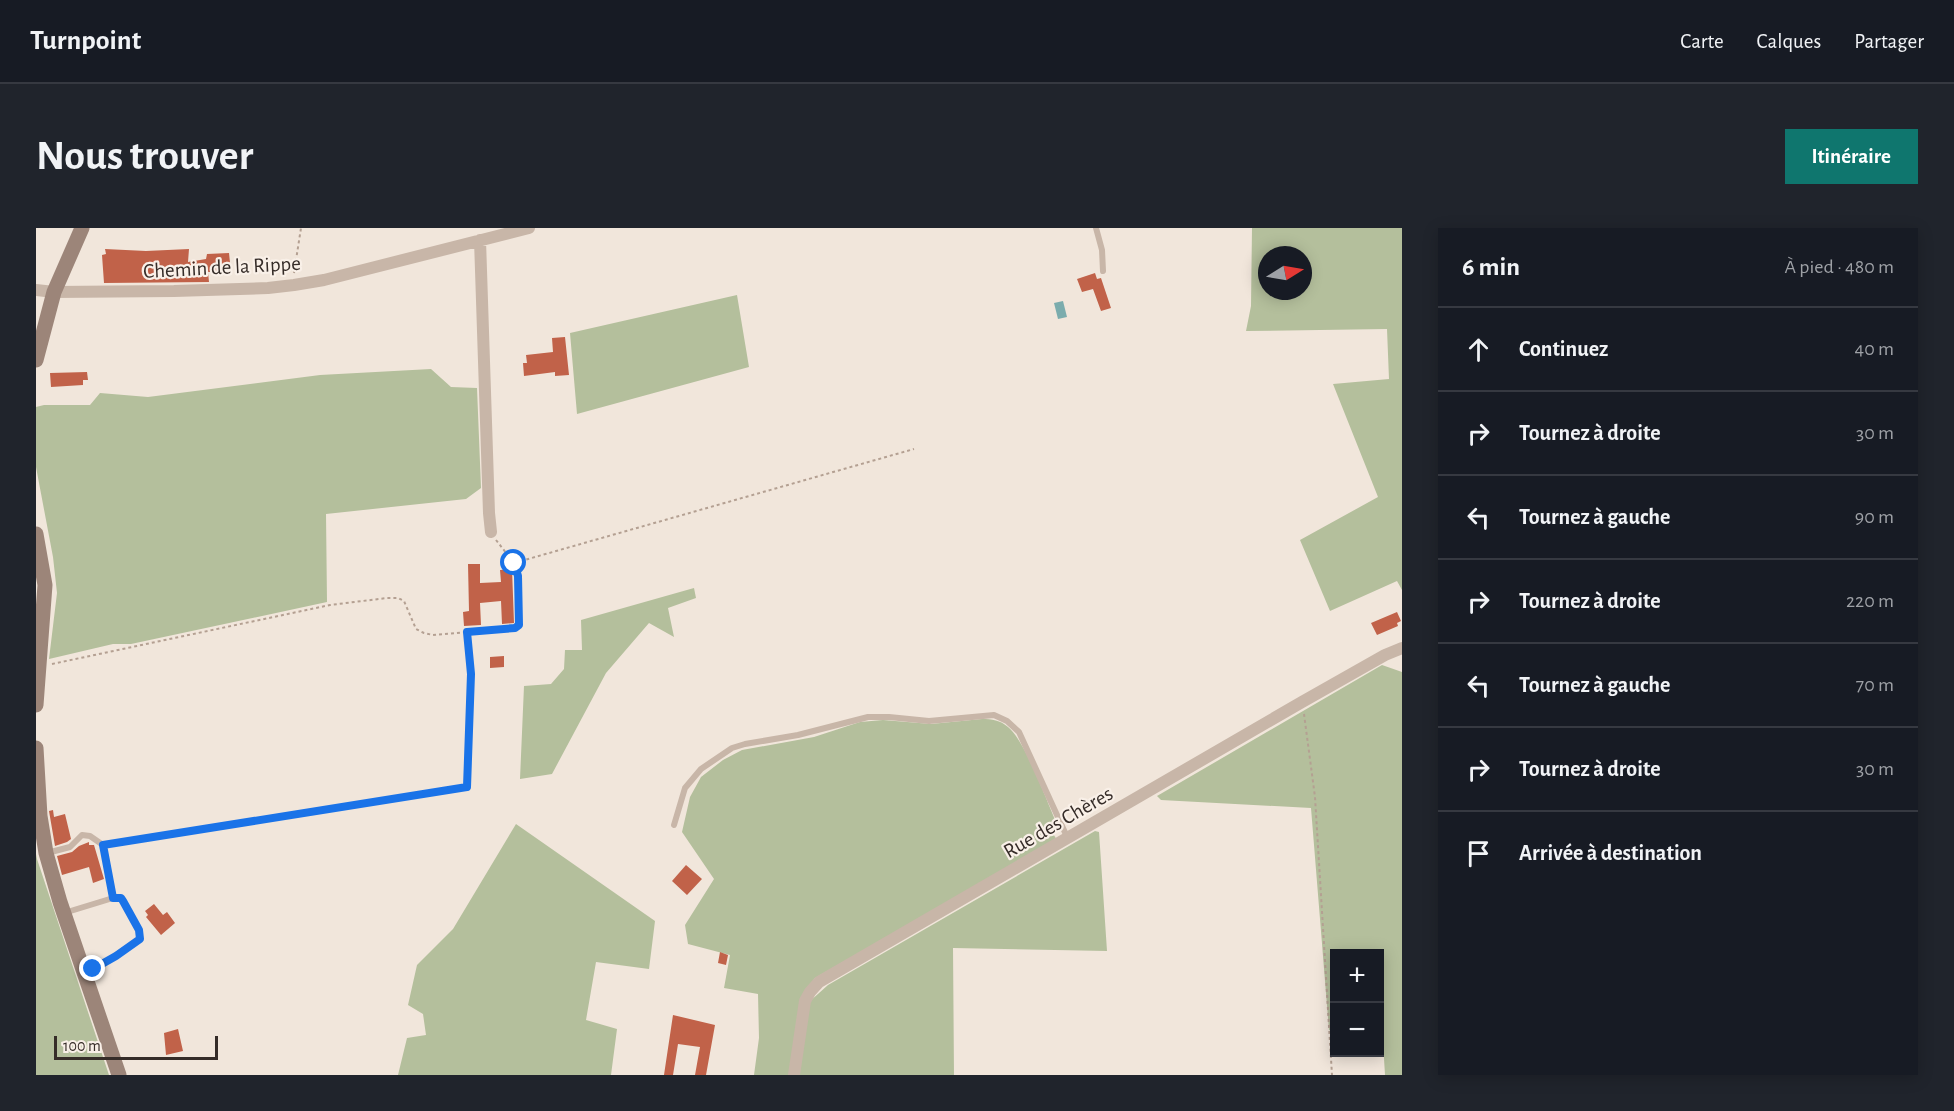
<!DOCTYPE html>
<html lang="fr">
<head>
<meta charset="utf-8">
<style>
  :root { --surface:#171b24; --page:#20242c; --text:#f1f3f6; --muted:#9ea1a6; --line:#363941; --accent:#0f766e }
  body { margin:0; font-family:"Alegreya Sans",sans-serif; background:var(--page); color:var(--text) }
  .controls { position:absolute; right:18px; bottom:18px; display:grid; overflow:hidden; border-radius:0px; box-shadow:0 3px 15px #0003 }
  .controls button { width:54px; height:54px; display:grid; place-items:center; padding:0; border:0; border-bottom:2px solid var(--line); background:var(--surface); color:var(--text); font:30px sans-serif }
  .compass { position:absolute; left:1222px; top:18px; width:54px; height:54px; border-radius:50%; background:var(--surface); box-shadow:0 3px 15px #0003; rotate:79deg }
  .scale { position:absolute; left:18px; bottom:15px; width:164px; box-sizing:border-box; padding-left:6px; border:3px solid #352c28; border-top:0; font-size:16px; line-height:21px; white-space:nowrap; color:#352c28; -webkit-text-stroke:4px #f9f0e8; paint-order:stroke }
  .stop { position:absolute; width:18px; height:18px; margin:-14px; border:4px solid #1a73e8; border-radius:50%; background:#fff }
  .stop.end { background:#1a73e8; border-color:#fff; box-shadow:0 2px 6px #0008 }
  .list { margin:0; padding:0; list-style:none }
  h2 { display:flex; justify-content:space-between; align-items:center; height:78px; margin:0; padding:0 24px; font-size:26px }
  h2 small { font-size:20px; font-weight:400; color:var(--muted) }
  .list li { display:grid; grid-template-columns:39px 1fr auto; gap:18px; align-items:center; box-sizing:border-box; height:84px; padding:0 24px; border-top:2px solid var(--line) }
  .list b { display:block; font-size:22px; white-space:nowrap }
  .list em { font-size:20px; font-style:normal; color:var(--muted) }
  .icon { flex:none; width:33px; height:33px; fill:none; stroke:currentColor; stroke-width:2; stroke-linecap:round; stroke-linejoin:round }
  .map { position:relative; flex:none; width:1366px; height:847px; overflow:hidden; border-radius:0px }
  header { display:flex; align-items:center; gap:36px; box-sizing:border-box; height:84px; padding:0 30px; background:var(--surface); border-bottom:2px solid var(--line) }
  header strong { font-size:28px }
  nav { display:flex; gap:33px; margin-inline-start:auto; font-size:21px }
  .intro { display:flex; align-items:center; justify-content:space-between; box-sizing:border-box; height:144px; padding:0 36px }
  h1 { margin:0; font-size:42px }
  .button { padding:15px 27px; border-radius:0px; background:var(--accent); color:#fff; font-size:21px; font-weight:700 }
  main { display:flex; gap:36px; padding:0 36px }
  aside { flex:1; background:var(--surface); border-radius:0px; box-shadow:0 3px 15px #0003 }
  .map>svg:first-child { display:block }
  .green { fill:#b4bf9c; fill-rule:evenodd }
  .water { fill:#7bacad }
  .building { fill:#c16249 }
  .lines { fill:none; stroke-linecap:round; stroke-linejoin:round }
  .path { stroke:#b4a092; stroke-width:2; stroke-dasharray:3 3; stroke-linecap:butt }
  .lane { stroke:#c8b6a8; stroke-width:6 }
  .street { stroke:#c8b6a8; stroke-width:12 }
  .secondary { stroke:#9c8579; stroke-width:15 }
  .route { stroke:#1a73e8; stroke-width:8 }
  .labels { text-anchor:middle; stroke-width:4.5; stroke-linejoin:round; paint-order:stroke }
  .street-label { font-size:21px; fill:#352c28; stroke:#f9f0e8 }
</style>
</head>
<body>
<header>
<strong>Turnpoint</strong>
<nav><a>Carte</a><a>Calques</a><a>Partager</a></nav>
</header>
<div class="intro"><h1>Nous trouver</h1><a class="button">Itinéraire</a></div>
<main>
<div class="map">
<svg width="1366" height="847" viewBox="0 0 1366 847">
  <rect width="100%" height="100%" fill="#f1e6db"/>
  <!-- green -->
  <path class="green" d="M1216 0H1366V362L1361 353 1294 383 1264 312 1342 269 1297 156 1353 151 1351 101 1210 103 1215 78ZM1231 27H1267V63H1231Z
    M701 67 713 139 541 186 534 105Z
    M395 141 415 159 441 160 445 260 430 271 290 286 291 374 95 416H77L13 431 21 365 17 329 0 239V179L8 177H54L64 165 112 169 284 147Z
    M658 360 660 370 632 380 638 409 613 395 570 445 516 546 484 551 488 458 515 456 528 441 529 422H546L545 392Z
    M1346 437 1366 444V847H1349L1346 797 1344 796V726H1298V802H1293L1275 580 1125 572 1121 568Z
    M946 491C956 491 964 492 972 499 989 512 1011 574 1021 596L1016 599V604L1021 612 779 750 766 768 754 847H718L723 810 722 766 688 760 694 727 652 716 649 697 678 651 646 604 654 569 665 549 687 532 706 522 778 509 824 494 847 492 895 496Z
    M480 596 619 693 613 741 560 734 550 792 581 801 575 847H362L371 810 390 807 387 786 372 777 381 737 417 701Z
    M1059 603 1063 604 1071 723 917 720 918 847H762L773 774 792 757Z
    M0 626 1 631 73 847H0Z"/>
  <!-- water -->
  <path class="water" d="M1027 73 1031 89 1022 91 1018 75Z"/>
  <!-- building -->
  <path class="building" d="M69 21 110 23 153 21 152 34 170 31 171 26 193 25 195 44H172L173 54 68 55 66 27 70 26Z
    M1059 45 1061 51 1065 50 1075 80 1065 83 1057 61 1046 64 1041 51Z
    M529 109 533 147 519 148V144L488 148 487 135H491L490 127 517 124 516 110Z
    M51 144 52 152H47V157L15 159 14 145Z
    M432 336H444V355L465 354 464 342 476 341 478 395 466 396 465 373 444 375 445 397 428 398 427 384 433 383Z
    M1361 384 1365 393 1361 395 1362 398 1341 407 1335 395Z
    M468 428V439L454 440V429Z
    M17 582 18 589 29 586 35 611 31 614 19 618 13 583Z
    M53 614V617H58L68 651 57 655 53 639 26 647 21 628 36 624 43 618Z
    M650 637 666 651 651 667 636 653Z
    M118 676 127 687 131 684 139 695 125 707 110 689 112 687 109 683Z
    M684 724 692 727 690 737 682 735Z
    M637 787 679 797 670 847H659L664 819 642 816 637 847H628Z
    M142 801 147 823 130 827 128 805Z"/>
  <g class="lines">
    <!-- path -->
    <path class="path" d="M258 45 265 0
      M460 312 478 335 878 221
      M16 436 294 377 351 370H362L368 373 380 401 388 405 397 407 479 400 483 397 484 392 482 348 478 335
      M1268 486 1279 569 1296 847
      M75 616 431 559 435 446 431 404
      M68 624 75 662"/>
    <!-- lane -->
    <path class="lane" d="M1060 0 1066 22 1067 43
      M638 597 649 560 665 541 696 520 709 516 762 507 832 489H853L893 493 958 487 971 493 983 504 1032 611
      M11 625 34 619 46 607 54 608 67 617
      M28 685 77 670H85L103 702 104 711 101 713 67 736 48 744"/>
    <!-- street -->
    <path class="street" d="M444 12 453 285 455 304
      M0 62 18 64 138 63 232 60 258 57 288 52 493 0
      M758 847 769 773 774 764 783 754 1266 474 1349 427 1366 420"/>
    <!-- secondary -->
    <path class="secondary" d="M0 132 18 64 46 0
      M0 306 9 357 0 477
      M0 520 4 588 10 625 24 674 83 847"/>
  </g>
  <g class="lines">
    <!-- route -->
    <path class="route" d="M57 741 80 728 104 711 103 702 87 673 85 670H77L67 617 431 559 435 446 431 404 479 400 483 397 482 348 478 335"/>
  </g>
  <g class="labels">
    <!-- street labels -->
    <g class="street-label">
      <text transform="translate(186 39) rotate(-3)" y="7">Chemin de la Rippe</text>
      <text transform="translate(1022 594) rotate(-30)" y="7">Rue des Chères</text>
    </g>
  </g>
</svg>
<div class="controls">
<button>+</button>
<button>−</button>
</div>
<svg class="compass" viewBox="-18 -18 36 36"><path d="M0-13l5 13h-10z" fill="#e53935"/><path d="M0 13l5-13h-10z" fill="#9ea1a6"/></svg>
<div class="scale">100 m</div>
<div class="stop" style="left:478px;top:335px"></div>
<div class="stop end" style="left:57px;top:741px"></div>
</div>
<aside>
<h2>6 min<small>À pied · 480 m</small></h2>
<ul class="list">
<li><svg class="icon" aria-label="ahead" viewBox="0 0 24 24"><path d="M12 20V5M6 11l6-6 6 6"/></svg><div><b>Continuez</b></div><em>40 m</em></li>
<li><svg class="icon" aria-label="right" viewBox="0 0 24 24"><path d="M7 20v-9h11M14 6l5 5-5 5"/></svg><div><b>Tournez à droite</b></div><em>30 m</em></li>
<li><svg class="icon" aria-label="left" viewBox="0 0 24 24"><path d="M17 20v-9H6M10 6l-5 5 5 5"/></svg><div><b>Tournez à gauche</b></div><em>90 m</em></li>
<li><svg class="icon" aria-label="right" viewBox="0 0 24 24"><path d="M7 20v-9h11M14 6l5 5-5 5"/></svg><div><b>Tournez à droite</b></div><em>220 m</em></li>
<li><svg class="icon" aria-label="left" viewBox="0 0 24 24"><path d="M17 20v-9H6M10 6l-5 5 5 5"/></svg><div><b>Tournez à gauche</b></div><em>70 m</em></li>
<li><svg class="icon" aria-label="right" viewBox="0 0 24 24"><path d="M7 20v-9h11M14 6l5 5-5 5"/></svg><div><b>Tournez à droite</b></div><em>30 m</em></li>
<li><svg class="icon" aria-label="arrive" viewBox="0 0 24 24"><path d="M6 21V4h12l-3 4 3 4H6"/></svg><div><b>Arrivée à destination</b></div></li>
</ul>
</aside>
</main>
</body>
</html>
